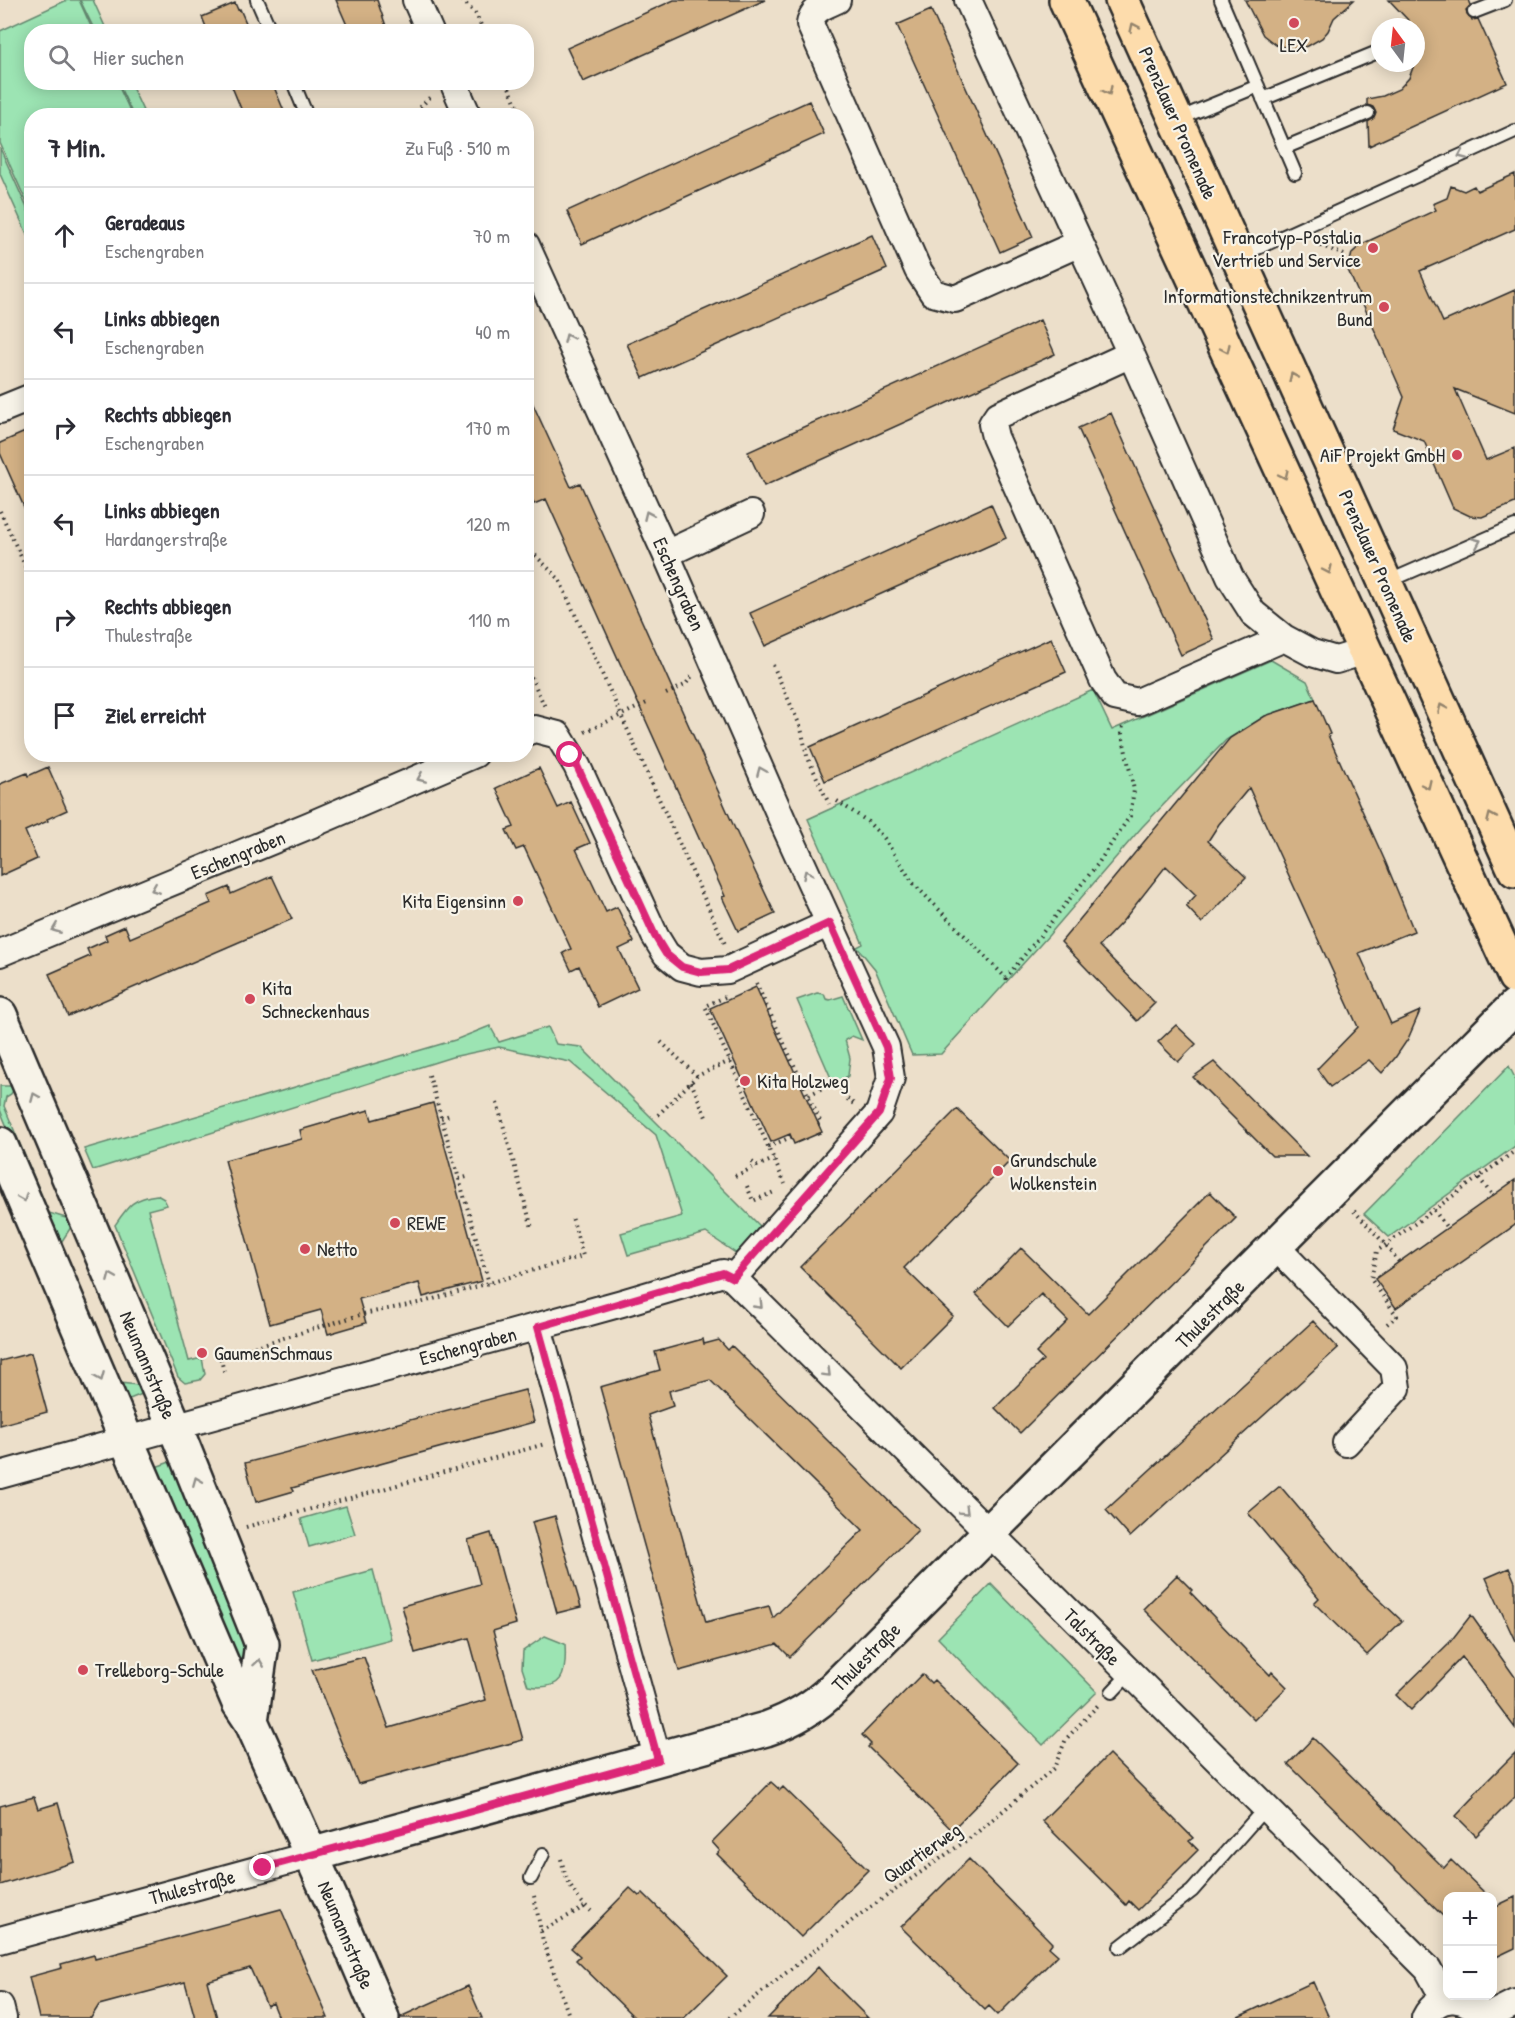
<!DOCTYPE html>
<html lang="de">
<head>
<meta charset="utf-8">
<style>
  :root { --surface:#fff; --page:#f7f7f7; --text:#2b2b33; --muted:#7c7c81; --line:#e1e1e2 }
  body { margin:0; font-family:"Patrick Hand",sans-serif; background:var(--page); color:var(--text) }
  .controls { position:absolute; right:18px; bottom:18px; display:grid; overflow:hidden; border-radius:12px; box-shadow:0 3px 15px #0003 }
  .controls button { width:54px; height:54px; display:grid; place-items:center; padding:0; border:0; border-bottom:2px solid var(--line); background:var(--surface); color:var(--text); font:30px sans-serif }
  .compass { position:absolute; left:1371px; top:18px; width:54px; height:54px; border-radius:50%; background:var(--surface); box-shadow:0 3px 15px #0003; rotate:345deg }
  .stop { position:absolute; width:18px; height:18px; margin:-14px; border:4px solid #db2777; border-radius:50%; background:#fff }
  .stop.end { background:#db2777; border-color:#fff; box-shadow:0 2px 6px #0008 }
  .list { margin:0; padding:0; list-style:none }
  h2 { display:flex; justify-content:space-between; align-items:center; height:78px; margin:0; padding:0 24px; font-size:26px }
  h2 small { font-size:20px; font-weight:400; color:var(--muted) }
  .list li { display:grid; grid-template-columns:39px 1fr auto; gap:18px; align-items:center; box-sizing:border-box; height:96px; padding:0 24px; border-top:2px solid var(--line) }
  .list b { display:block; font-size:22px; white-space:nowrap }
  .list p { margin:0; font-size:20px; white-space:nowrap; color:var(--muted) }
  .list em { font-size:20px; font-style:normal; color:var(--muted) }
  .icon { flex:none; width:33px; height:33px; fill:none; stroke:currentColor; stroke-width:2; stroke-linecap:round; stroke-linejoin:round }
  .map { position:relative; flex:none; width:1515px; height:2018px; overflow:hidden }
  .search { position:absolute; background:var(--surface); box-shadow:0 3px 15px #0003; left:24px; top:24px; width:510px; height:66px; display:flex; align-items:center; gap:15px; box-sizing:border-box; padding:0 21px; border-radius:24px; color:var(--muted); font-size:22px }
  .panel { position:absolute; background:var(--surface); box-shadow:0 3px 15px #0003; left:24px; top:108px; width:510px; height:654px; border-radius:24px }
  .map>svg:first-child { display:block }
  .green { fill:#9ce4b3; stroke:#64886f; stroke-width:1.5 }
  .building { fill:#d3b185; stroke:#2b2b2b; stroke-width:1.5; fill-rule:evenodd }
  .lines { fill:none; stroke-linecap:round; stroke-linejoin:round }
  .lane-casing { stroke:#2b2b2b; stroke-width:16 }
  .street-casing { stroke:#2b2b2b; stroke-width:30 }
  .secondary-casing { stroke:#2b2b2b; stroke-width:38 }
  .primary-casing { stroke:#2b2b2b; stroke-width:38 }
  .path { stroke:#2b2b2b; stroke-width:4; stroke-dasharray:1.5 4.5; stroke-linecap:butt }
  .lane { stroke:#f7f3e8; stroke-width:12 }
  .street { stroke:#f7f3e8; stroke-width:26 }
  .secondary { stroke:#f7f3e8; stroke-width:33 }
  .primary { stroke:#fddcac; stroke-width:33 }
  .oneway { stroke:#94846c }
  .oneway2 { stroke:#918f8a }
  .route { stroke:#db2777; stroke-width:8 }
  .poi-dot { fill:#d1495b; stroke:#f7f3e8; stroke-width:2 }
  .labels { text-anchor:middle; stroke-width:4.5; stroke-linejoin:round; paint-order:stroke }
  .poi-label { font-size:20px; fill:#2b2b2b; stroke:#f7f3e8; text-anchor:start }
  .street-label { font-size:20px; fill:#2b2b2b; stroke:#f7f3e8 }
</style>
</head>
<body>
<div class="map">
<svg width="1515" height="2018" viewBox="0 0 1515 2018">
  <rect width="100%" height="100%" fill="#ecdfca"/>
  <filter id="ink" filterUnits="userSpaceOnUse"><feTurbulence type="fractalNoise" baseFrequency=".0167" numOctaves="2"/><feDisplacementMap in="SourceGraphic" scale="12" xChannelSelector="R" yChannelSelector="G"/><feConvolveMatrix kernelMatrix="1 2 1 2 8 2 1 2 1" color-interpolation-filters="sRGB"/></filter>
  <g filter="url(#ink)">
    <!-- green -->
    <path class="green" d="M67 0H79L93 31 32 32V82L117 83 132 115 32 116 31 212 0 143V31Z
      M80 0H93L107 31H95Z
      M118 83H130L145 115H133Z
      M0 148 31 217V243L0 174Z
      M1271 660 1307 681 1315 699 1266 716 1226 740 1142 827 1049 935 941 1054 912 1055 875 969 857 947 863 944 808 819 1093 690 1112 730Z
      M817 993 824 994 826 999 830 1000 843 996 862 1040 852 1036 845 1040 850 1058 848 1076 834 1085 797 1000Z
      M490 1026 499 1042 548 1027 556 1044 581 1047 760 1226 737 1254 706 1233 628 1255 621 1233 682 1216 656 1135 570 1062 499 1047 452 1057 93 1170 84 1149 455 1040Z
      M1509 1066 1515 1078V1146L1389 1237 1364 1214Z
      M0 1086H11L14 1089 11 1094 6 1097 4 1106 49 1213 69 1219 73 1224 60 1244 120 1383 138 1385 142 1394 122 1402 0 1110Z
      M157 1195 164 1199 167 1205 148 1210 189 1361 202 1358 205 1374 200 1380 185 1383 178 1377 115 1225C128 1206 133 1198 157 1195Z
      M170 1462C184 1493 252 1633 242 1657L238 1659 150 1469Z
      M346 1506 355 1534 309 1547 301 1519Z
      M373 1570 391 1639 312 1660 293 1592Z
      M991 1584 1097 1692 1043 1745 938 1638Z
      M545 1636 565 1644C567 1676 563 1691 528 1686L522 1668 523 1651Z"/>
    <!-- building -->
    <path class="building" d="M336 0H377L388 32H350Z
      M674 0H765L583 82 567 48Z
      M1245 0H1354L1334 18 1328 31 1322 38 1308 46 1292 49 1276 45 1263 35Z
      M1389 0H1469L1471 5 1466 10 1467 15 1472 20 1478 19 1507 83 1369 146 1368 122 1374 118 1376 113 1373 107 1367 105V99L1383 96 1399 89 1409 78 1418 54 1416 27H1413L1408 20Z
      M235 3 238 10 240 9 250 32H208L202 17Z
      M931 10 1033 237 1000 252 897 25Z
      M230 82H272L286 116H244Z
      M809 101 824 134 582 244 567 211Z
      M1515 174V229L1420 271 1443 322 1515 290V413L1455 389 1486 460 1515 448V503L1482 517 1470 516 1453 508 1424 441 1393 429 1404 397 1348 270 1352 253 1362 244 1436 210 1433 204 1447 198 1451 186 1464 191 1474 186 1477 191Z
      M872 235 887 269 643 378 627 344Z
      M1040 320 1055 354 764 486 748 452Z
      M526 389 571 487 580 483 736 831 775 914 738 931 722 897 725 896 546 499 534 504 526 489Z
      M1111 413 1214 640 1181 655 1078 428Z
      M32 429V525L0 453V443Z
      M991 504 1006 538 765 646 750 613Z
      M1051 638 1066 672 825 781 810 747Z
      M1315 699 1330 734 1328 735 1385 861 1414 931 1359 953 1391 1024 1420 1011 1408 1039 1395 1058 1382 1073 1369 1060 1330 1087 1317 1069 1358 1027 1249 788 1219 824 1208 841 1246 877 1202 923 1186 906 1196 895 1166 866 1122 922 1099 946 1155 1003 1137 1021 1061 942 1230 738 1265 716Z
      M48 767 67 810 47 819 48 821 25 831 37 859 0 876V784L27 773 28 776Z
      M539 768 558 808 571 802 590 843 576 849 606 912 617 907 634 942 619 949 638 988 598 1007 579 966 571 970 563 953 571 949 524 847 516 850 506 830 514 827 496 788Z
      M272 876 292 919 68 1016 49 974 90 956 87 949 107 940 105 935 125 926 130 938 211 903 208 896 229 887 231 894Z
      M756 987 822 1132 794 1144 790 1134 771 1142 710 1008Z
      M1176 1025 1196 1044 1178 1062 1158 1042Z
      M1214 1062 1307 1156H1272L1193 1077Z
      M433 1103 482 1281 423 1297 419 1283 359 1299 366 1323 328 1334 321 1310 270 1324 225 1160 302 1139 300 1130 369 1110 372 1120Z
      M957 1109 1010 1161 904 1268 953 1316 901 1368 800 1267Z
      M1515 1180V1225L1396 1308 1375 1279Z
      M1210 1192 1236 1218 1020 1433 995 1408 1043 1360 1036 1353 1068 1321 1041 1294 1008 1326 976 1294 1021 1248 1088 1314Z
      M1313 1321 1338 1348 1130 1537 1106 1510Z
      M703 1339 704 1344 719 1340 728 1350 732 1346 918 1530 790 1657 777 1644 679 1671 600 1387 660 1370 655 1352ZM710 1380 863 1530 773 1618 769 1606 706 1622 648 1415 673 1406 669 1391Z
      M31 1353 47 1412 0 1425V1361Z
      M525 1390 534 1422 292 1488 294 1491 256 1502 245 1463Z
      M1280 1486 1364 1585 1402 1621 1367 1655 1314 1603 1319 1598 1248 1513Z
      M555 1516 581 1607 557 1613 532 1522Z
      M491 1533 516 1624 493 1631 523 1740 358 1784 312 1670 364 1657 389 1728 486 1700 469 1638 415 1653 402 1606 480 1584 468 1540Z
      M1509 1568 1515 1582V1641L1486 1578Z
      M1177 1575 1192 1590 1190 1592 1270 1675 1272 1672 1287 1687 1254 1720 1143 1609Z
      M1471 1615 1515 1677V1728L1462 1657 1411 1710 1396 1695 1450 1642Z
      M922 1674 931 1683 934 1680 1018 1763 952 1830 868 1747 871 1744 862 1735Z
      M1313 1738 1444 1868 1451 1860 1488 1896H1448V1921L1288 1764Z
      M1515 1753V1797L1476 1836 1456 1816 1475 1796 1474 1794Z
      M1109 1754 1193 1838 1189 1841 1198 1850 1138 1910 1129 1901 1126 1905 1042 1821Z
      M771 1782 780 1790 783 1787 868 1870 801 1937 717 1854 720 1851 712 1842Z
      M34 1797 38 1809 58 1803 75 1862 0 1885V1806Z
      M969 1859 1052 1943 1049 1947 1058 1955 998 2015 989 2006 985 2010 901 1927Z
      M630 1888 639 1896 643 1893 727 1976 684 2018H635L576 1960 580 1956 571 1948Z
      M1515 1897V1948L1492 1959V1908Z
      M281 1909 328 2018H279L273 2003 267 2006 250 1968 207 1981 217 2018H195L185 1982 99 2005 91 2018H39L29 1977 62 1968 61 1964 94 1955 95 1959Z
      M818 1967 828 1978 868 2018H768Z
      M1313 1982 1329 2018H1236Z
      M468 1986 482 2018H400V2017Z"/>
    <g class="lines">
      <!-- lane casing -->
      <g class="lane-casing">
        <path id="lane" d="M257 0 271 32
          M1221 0 1295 173
          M1474 12 1505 0
          M293 82 307 116
          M1263 99 1380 51
          M1178 119 1258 86
          M1284 148 1368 113
          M1240 256 1515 131
          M1387 582 1515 526
          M1112 1692 1129 1674
          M531 1878 543 1854
          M1120 1947 1192 1891 1265 1808"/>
      </g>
      <!-- street casing -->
      <g class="street-casing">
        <path id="street" d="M416 0 430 32
          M837 0C824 6 812 9 810 24L918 270 933 293 955 299 1080 243
          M968 0 1131 354 1230 577 1253 613 1284 638 1312 653 1336 660 1366 651
          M453 82 468 116
          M526 245 666 554 784 824 886 1047 891 1078 879 1113 733 1278
          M1131 354 998 415 992 424 995 437 1103 680 1115 697 1138 702 1284 638
          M0 410 32 397
          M666 554 751 514
          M526 732 535 729 558 735 577 766 655 936 666 954 682 967 701 972 728 970 830 923
          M0 953 310 825 475 754
          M1276 1247 1394 1368 1397 1388 1346 1443
          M538 1327 658 1760
          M0 1475 622 1303 723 1273 733 1278 1428 1969 1445 2000
          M0 1940 311 1855
          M0 2006 3 2018
          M1425 2018C1439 1990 1469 1997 1485 2018
          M1485 2018 1515 2003"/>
      </g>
      <!-- secondary casing -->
      <g class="secondary-casing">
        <path id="secondary" d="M0 1015 175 1427 262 1644 251 1721
          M0 1144 239 1703 251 1721 331 1899 382 2018
          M311 1855 766 1729C792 1720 814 1708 834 1688L1515 1006"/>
      </g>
      <!-- primary casing -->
      <g class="primary-casing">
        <path id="primary" d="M1066 0 1515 977
          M1122 0 1515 870"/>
      </g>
      <!-- path -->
      <path class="path" d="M462 0 476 14 484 32
        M507 82 521 116
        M412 116 431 96
        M1315 243 1344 255
        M0 511 28 572
        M526 540 532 552 559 579 725 944
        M773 665 801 728 807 756 829 804
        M526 666 545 707
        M666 694 685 685 692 676
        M585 732 647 703
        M837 801 867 821 884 838 913 883 1006 978 1097 865 1130 816 1134 790 1122 734 1123 724
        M756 983 821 1123 818 1124
        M725 997 705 1006 785 1184
        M661 1042 697 1076
        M429 1075 489 1283
        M691 1082 706 1117
        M809 1095 838 1080 846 1098 855 1105
        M497 1103 532 1228
        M658 1115 697 1076 730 1061
        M441 1118 450 1115
        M768 1147 791 1137
        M752 1162 757 1166 774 1159
        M735 1176 757 1166
        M1479 1178 1493 1196
        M459 1179 467 1177
        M747 1186 753 1201 774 1192
        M1434 1210 1447 1228
        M1354 1211 1386 1245 1399 1262
        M1387 1324 1397 1316 1371 1279 1377 1251 1515 1151
        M217 1347 225 1374
        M220 1357 363 1314 423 1302 583 1256 572 1217
        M246 1527 545 1444
        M561 1859C567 1883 573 1895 591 1911
        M534 1896 543 1941 568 2013 566 2018
        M541 1931 586 1906
        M729 2018 858 1916 974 1835 1054 1768 1066 1739 1100 1703"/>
      <!-- lane -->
      <use href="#lane" class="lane"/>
      <!-- street -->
      <use href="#street" class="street"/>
      <!-- secondary -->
      <use href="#secondary" class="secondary"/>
      <!-- primary -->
      <use href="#primary" class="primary"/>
    </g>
    <!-- one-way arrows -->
    <defs><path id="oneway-chevron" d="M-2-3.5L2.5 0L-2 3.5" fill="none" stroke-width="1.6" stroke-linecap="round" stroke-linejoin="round" transform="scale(1.5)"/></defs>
    <g class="oneway">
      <use href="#oneway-chevron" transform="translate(1134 27) rotate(-115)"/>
      <use href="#oneway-chevron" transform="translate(1108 91) rotate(65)"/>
      <use href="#oneway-chevron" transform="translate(1226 349) rotate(65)"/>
      <use href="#oneway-chevron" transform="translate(1293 377) rotate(-114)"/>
      <use href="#oneway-chevron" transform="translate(1284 475) rotate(65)"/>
      <use href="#oneway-chevron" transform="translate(1328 570) rotate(65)"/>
      <use href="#oneway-chevron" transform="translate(1442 708) rotate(-114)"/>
      <use href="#oneway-chevron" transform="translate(1427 785) rotate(65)"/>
      <use href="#oneway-chevron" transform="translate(1491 817) rotate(-114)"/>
    </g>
    <g class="oneway2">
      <use href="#oneway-chevron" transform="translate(1462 155) rotate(156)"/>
      <use href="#oneway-chevron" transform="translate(568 338) rotate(-114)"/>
      <use href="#oneway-chevron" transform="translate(648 515) rotate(-114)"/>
      <use href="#oneway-chevron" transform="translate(1477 542) rotate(-23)"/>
      <use href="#oneway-chevron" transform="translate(761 771) rotate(-113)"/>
      <use href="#oneway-chevron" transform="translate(421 778) rotate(157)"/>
      <use href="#oneway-chevron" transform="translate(807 874) rotate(-115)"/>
      <use href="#oneway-chevron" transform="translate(155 889) rotate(158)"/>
      <use href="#oneway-chevron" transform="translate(56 929) rotate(158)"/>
      <use href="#oneway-chevron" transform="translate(35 1097) rotate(-113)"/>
      <use href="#oneway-chevron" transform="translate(23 1198) rotate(67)"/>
      <use href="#oneway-chevron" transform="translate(111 1277) rotate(-113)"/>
      <use href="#oneway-chevron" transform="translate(759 1305) rotate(46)"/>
      <use href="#oneway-chevron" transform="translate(827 1373) rotate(45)"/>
      <use href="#oneway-chevron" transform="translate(100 1377) rotate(67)"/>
      <use href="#oneway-chevron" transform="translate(197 1481) rotate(-112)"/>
      <use href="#oneway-chevron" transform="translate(965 1511) rotate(45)"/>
      <use href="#oneway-chevron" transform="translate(259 1663) rotate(-82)"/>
    </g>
  </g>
  <g class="lines" filter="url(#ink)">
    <!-- route -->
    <path class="route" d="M263 1868 658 1760 538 1327 723 1273 733 1278 879 1113 891 1078 886 1047 830 923 728 970 701 972 682 967 666 954 655 936 577 766 570 755"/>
  </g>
  <!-- markers -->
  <g class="poi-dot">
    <circle cx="1294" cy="23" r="6"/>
    <circle cx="1373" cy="248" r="6"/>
    <circle cx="1384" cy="307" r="6"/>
    <circle cx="1457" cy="455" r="6"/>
    <circle cx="518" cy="901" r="6"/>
    <circle cx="250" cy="999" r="6"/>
    <circle cx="745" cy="1081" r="6"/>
    <circle cx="998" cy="1171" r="6"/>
    <circle cx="395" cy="1223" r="6"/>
    <circle cx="305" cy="1249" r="6"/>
    <circle cx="202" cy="1353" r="6"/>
    <circle cx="83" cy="1670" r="6"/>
  </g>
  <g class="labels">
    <!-- poi labels -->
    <g class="poi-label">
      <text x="1294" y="52" text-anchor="middle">LEX</text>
      <text x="1361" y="244" text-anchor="end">Francotyp-Postalia<tspan x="1361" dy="23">Vertrieb und Service</tspan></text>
      <text x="1372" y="303" text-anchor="end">Informationstechnikzentrum<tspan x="1372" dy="23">Bund</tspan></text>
      <text x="1445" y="462" text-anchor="end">AiF Projekt GmbH</text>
      <text x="506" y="908" text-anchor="end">Kita Eigensinn</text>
      <text x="262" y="995">Kita<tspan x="262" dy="23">Schneckenhaus</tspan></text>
      <text x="757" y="1088">Kita Holzweg</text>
      <text x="1010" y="1167">Grundschule<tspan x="1010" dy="23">Wolkenstein</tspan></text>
      <text x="407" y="1230">REWE</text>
      <text x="317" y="1256">Netto</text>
      <text x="214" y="1360">GaumenSchmaus</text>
      <text x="95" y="1677">Trelleborg-Schule</text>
    </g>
    <!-- street labels -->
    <g class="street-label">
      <text transform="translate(1178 123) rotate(66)" y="7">Prenzlauer Promenade</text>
      <text transform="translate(1378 566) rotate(66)" y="7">Prenzlauer Promenade</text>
      <text transform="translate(679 584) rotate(66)" y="7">Eschengraben</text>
      <text transform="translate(238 855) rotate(-22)" y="7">Eschengraben</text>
      <text transform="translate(1210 1314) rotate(-45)" y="7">Thulestraße</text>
      <text transform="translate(468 1346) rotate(-15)" y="7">Eschengraben</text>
      <text transform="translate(148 1365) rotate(67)" y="7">Neumannstraße</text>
      <text transform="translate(1092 1637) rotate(45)" y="7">Talstraße</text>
      <text transform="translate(866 1657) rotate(-45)" y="7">Thulestraße</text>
      <text transform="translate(922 1853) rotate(-35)" y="7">Quartierweg</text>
      <text transform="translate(192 1887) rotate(-15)" y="7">Thulestraße</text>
      <text transform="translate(346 1935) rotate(67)" y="7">Neumannstraße</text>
    </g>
  </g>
</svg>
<div class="controls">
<button>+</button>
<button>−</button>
</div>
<svg class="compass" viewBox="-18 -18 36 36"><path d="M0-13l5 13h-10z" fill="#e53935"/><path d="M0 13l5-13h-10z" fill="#7c7c81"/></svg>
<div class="stop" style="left:570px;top:755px"></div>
<div class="stop end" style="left:263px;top:1868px"></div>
<div class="search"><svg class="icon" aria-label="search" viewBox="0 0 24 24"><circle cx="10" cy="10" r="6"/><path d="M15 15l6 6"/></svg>Hier suchen</div>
<section class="panel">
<h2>7 Min.<small>Zu Fuß · 510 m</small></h2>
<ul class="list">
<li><svg class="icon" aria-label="ahead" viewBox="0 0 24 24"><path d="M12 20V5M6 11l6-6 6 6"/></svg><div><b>Geradeaus</b><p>Eschengraben</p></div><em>70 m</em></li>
<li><svg class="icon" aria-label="left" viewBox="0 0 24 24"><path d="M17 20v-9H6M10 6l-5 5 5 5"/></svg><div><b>Links abbiegen</b><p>Eschengraben</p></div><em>40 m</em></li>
<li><svg class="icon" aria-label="right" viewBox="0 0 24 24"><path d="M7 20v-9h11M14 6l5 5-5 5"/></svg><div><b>Rechts abbiegen</b><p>Eschengraben</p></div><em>170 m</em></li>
<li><svg class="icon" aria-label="left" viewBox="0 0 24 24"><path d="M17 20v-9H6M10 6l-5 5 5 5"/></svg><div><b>Links abbiegen</b><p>Hardangerstraße</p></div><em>120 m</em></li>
<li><svg class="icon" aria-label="right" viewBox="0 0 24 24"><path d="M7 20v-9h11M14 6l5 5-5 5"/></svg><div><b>Rechts abbiegen</b><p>Thulestraße</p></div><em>110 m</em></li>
<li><svg class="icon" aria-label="arrive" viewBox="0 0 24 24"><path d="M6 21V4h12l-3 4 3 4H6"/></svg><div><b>Ziel erreicht</b></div></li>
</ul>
</section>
</div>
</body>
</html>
